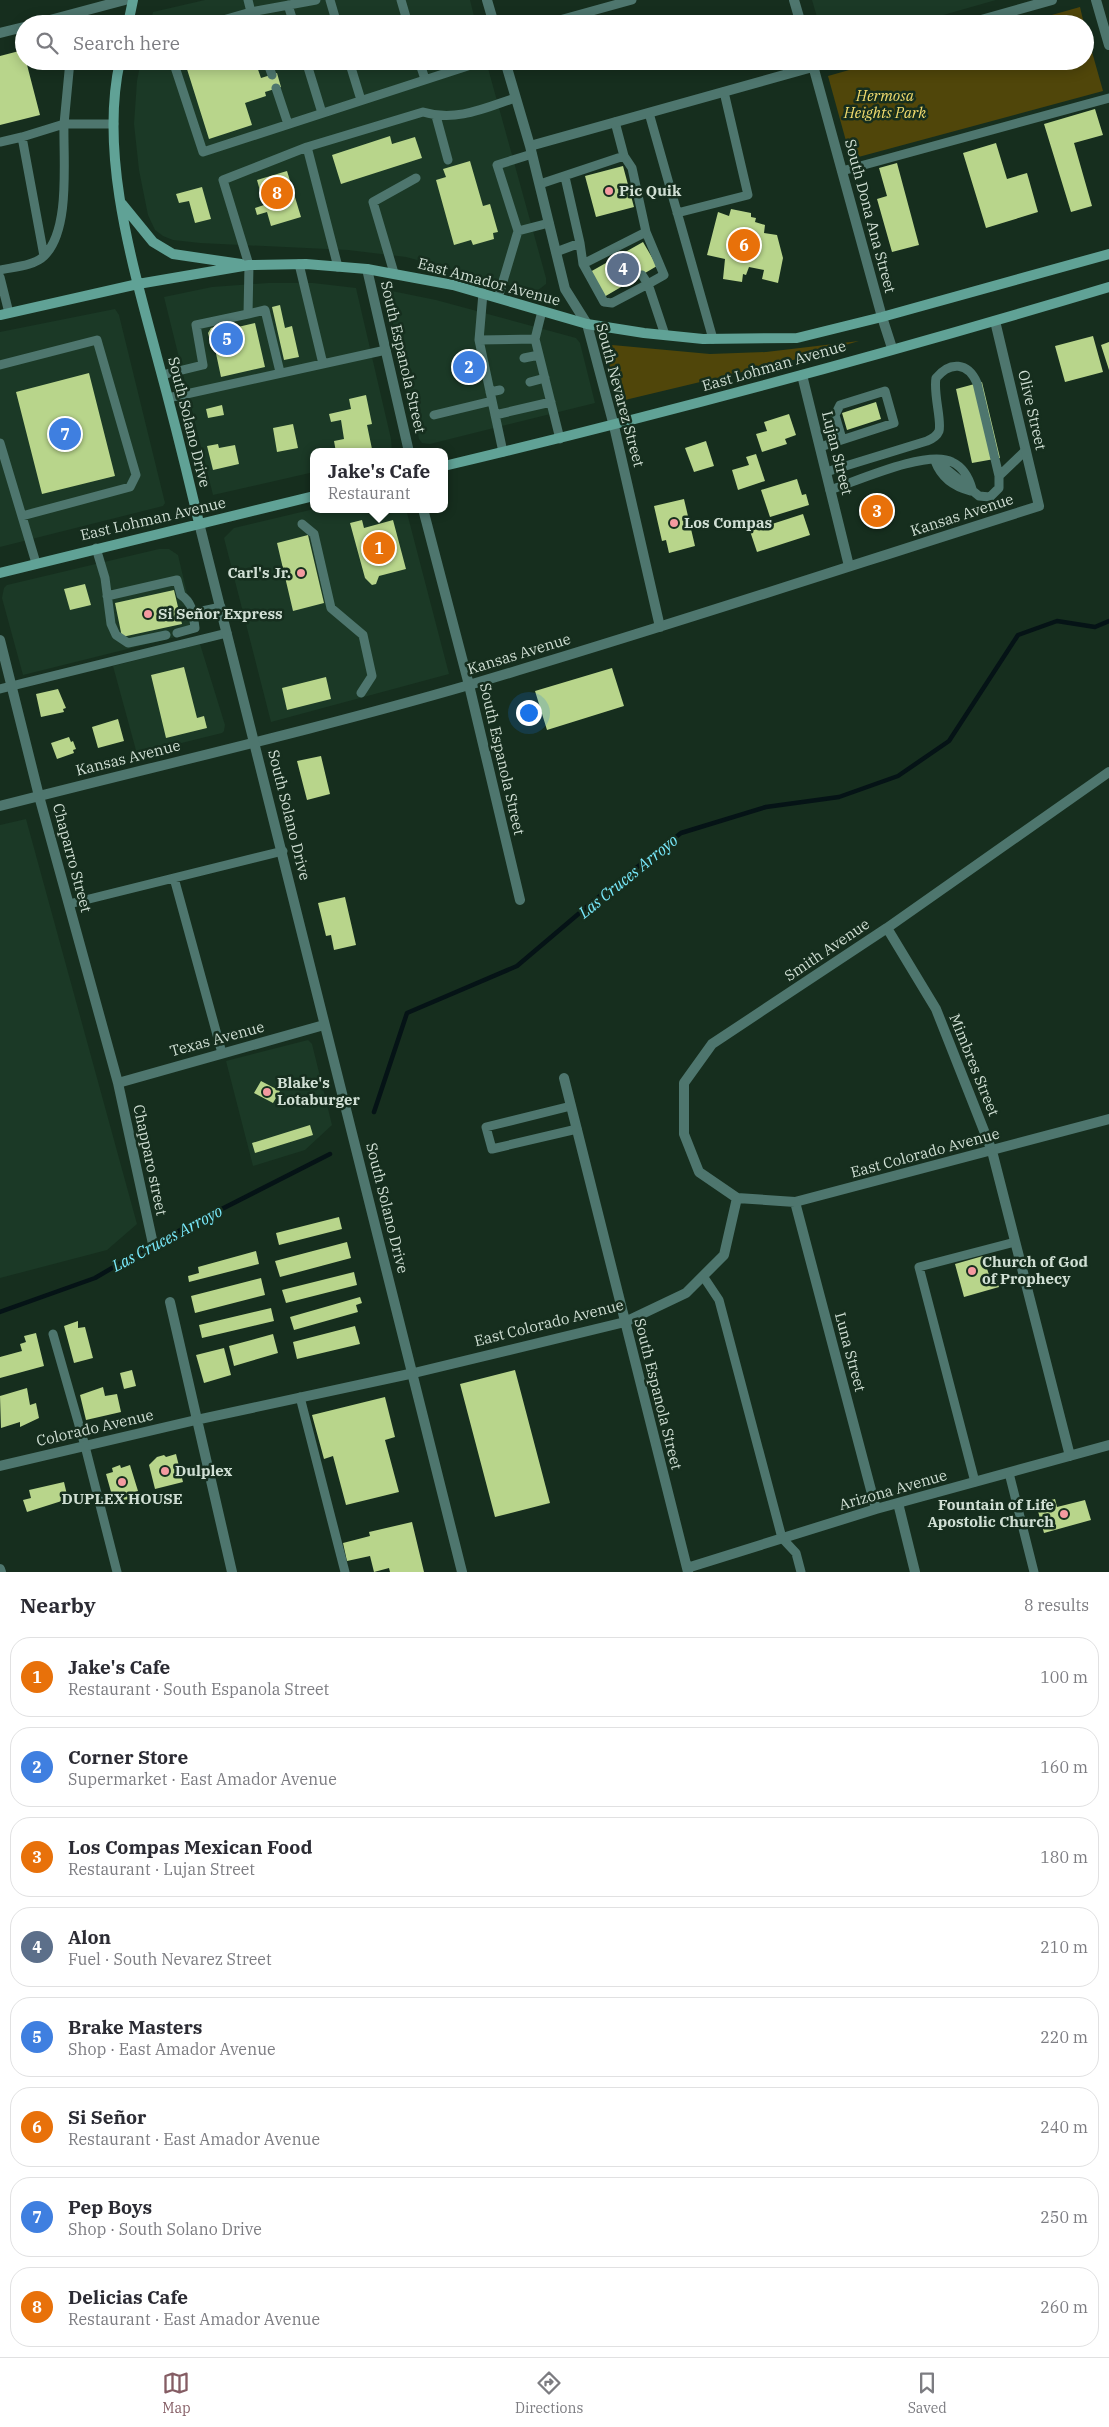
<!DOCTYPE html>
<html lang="en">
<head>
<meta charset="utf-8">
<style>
  :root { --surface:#fff; --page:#f7f7f7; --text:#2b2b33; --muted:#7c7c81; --line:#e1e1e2; --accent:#855d64 }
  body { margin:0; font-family:"IBM Plex Serif",serif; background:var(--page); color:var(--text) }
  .you { position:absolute; left:528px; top:712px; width:18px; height:18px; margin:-12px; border:4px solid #fff; border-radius:50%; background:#1a73e8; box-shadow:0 0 0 8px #1a73e833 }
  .badge { display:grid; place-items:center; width:32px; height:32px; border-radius:50%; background:var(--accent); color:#fff; font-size:16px; font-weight:700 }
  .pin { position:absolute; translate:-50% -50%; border:2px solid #fff; box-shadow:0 1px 5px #0006 }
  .popup { position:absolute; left:310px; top:448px; width:138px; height:65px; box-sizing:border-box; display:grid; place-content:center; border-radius:10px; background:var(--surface); filter:drop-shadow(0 1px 4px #0005); font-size:16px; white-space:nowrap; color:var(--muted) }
  .popup b { font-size:19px; color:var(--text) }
  .popup::after { content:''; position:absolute; left:50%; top:100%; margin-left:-10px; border:10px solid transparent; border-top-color:var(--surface) }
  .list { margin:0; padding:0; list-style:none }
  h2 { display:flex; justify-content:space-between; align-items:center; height:65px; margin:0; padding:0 20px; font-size:21px }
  h2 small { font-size:16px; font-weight:400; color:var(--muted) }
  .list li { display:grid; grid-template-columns:32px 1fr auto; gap:15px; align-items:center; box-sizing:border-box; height:80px; margin:0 10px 10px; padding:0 10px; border:1px solid var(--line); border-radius:20px }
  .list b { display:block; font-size:19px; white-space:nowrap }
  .list p { margin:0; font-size:16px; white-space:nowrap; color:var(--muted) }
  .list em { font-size:16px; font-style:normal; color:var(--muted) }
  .icon { flex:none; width:28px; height:28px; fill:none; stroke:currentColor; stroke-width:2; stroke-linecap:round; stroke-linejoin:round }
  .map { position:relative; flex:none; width:1109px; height:1572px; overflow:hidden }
  .search { position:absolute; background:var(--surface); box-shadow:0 2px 12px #0003; left:15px; right:15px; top:15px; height:55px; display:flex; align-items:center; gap:12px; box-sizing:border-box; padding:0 18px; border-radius:28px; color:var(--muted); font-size:19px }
  .sheet { height:785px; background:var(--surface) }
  nav { display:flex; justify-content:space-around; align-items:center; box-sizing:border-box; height:70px; border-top:1px solid var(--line); background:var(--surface); font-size:14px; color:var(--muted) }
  nav a { display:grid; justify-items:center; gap:2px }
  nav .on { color:var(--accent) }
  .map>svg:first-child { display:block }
  .built { fill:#1b3926 }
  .green { fill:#50460a }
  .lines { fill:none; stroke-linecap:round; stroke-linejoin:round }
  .stream { stroke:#051316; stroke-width:4.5 }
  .building { fill:#b8d58b }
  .service { stroke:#4e766e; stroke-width:9 }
  .minor { stroke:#4e766e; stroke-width:10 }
  .tertiary { stroke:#4e766e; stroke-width:10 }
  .secondary { stroke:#60a296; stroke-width:10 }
  .poi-dot { fill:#f49aa0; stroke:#162e1e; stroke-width:2 }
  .labels { text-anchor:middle; stroke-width:5; stroke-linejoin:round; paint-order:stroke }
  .park-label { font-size:15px; font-style:italic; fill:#f2dc6e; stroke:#162e1e }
  .poi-label { font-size:15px; font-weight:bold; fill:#d0dfd4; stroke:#162e1e; text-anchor:start }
  .street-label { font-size:15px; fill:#d0dfd4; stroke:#162e1e }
  .water-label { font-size:16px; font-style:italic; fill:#79eafc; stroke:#162e1e }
</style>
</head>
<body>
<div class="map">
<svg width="1109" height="1572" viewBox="0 0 1109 1572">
  <rect width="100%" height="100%" fill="#162e1e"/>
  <!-- built -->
  <path class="built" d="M205 0H470L476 24H150L153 12Z
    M812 0H996L912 24H819Z
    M141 61H486L546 278V284L537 291H530L406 257 348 250 200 243 173 240 163 236 155 230 148 215 139 170 134 124 137 81Z
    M268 283H313L356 288 391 439 392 452H314V472L213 495 164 297 212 287Z
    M387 290 436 300 576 338 580 343 595 403 430 444 422 443 419 439 386 293Z
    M115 309 119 315 165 503 163 506 0 547V332Z
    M314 509H406L449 674 271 722 224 538 234 528Z
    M159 549H169L178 555 196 632 23 675 2 598 4 588 7 585Z
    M200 644 225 725 224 731 222 733 137 754 113 666Z
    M26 819 137 1224 107 1250 0 1278V825Z
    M308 1040 312 1044 332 1125 305 1150 253 1166 226 1061Z"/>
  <!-- green -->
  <path class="green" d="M1080 7 1084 24H1020Z
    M1085 27 1103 91 851 159 828 76 881 61H1085Z
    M859 341 797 359 625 400 616 394 607 355 608 349 612 345 710 354 766 352Z"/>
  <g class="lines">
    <!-- stream -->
    <path class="stream" d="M374 1112 407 1013 517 966 596 899 681 833 766 807 839 797 898 776 949 741 1018 635 1057 621 1095 627 1109 621
      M0 1312 95 1278 153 1244 330 1154"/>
  </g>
  <!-- building -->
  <path class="building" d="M440 16 442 23 467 16 469 24H428L427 20Z
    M23 50 24 61H26L40 115 0 125V56Z
    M192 61H255L261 78 277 73 281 87 265 92 266 96 245 103 252 125 209 139 186 66 193 64Z
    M1095 109 1103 135 1074 143 1092 206 1071 212 1044 124Z
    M390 136 392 144 415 137 422 158 341 184 332 155Z
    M996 143 1007 179 1027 173 1038 212 986 228 963 153Z
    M470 161 483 206 490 204 498 232 493 233 494 239 473 245 471 240 454 245 436 180 446 177 443 169Z
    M897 163 919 245 892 252 877 199 887 196 879 168Z
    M623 166 634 207 596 217 585 176Z
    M287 171 301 217 271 226 267 212 257 215 255 208 264 205 257 180Z
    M202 187 211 219 195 223 189 201 179 203 176 194Z
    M731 209 751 213V217L756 218 755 222 765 225 764 233 777 235 783 258 778 283 762 279 764 270 749 267 746 275 743 274 742 282 723 279 725 259 707 255 718 212 729 216Z
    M643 242 657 266 604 297 590 272Z
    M280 305 285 328 292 326 299 357 284 360 272 307Z
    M255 323 265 367 221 377 214 344 210 341 208 333 211 328 218 326 225 330Z
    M1093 336 1103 372 1065 382 1055 346Z
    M1109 342V370L1101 345Z
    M89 373 115 476 42 494 16 392Z
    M982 382 1000 458 972 463 956 389Z
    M366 395 372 424 367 425 372 449 336 452 334 441 344 439 341 420 331 422 329 414 351 409 349 399Z
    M876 402 881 419 847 430 842 413Z
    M222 405 224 415 208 418 206 409Z
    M789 414 796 435 785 439 787 444 762 452 756 434 767 431 764 422Z
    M293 424 298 448 277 452 273 428Z
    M706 441 714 466 694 472 685 448Z
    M218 444 219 448 235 445 239 464 213 470 207 446Z
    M756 454 765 481 738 490 732 470 749 465 746 457Z
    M797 479 802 495 806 494 809 505 770 517 761 490Z
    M684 499 695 546 669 553 666 540 662 541 654 506Z
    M803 514 810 535 757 552 750 531Z
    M362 520 364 528 393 520 406 569 379 576 376 584 372 585 365 578 350 523Z
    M308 535 324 603 293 611 277 543Z
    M85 584 91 605 70 610 64 589Z
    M174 590 182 624 122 637 115 603Z
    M184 667 197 718 204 716 207 728 166 738 151 675Z
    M612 668 624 706 547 730 535 691Z
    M326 677 331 699 287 710 282 688Z
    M58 689 66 708 63 709 64 712 41 717 36 694Z
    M118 719 124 741 98 748 92 727Z
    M69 737 71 742 73 741 76 749 73 750 74 753 57 759 51 743Z
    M321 756 330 794 307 800 297 761Z
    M345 897 356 945 334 950 331 935 326 936 318 903Z
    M261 1081 280 1091 273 1103 254 1093Z
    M310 1125 313 1135 255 1153 252 1143Z
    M339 1217 342 1229 279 1245 276 1233Z
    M347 1242 351 1258 280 1277 275 1261Z
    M256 1251 259 1264 189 1282 188 1276 199 1273 198 1267Z
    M983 1256 990 1278 996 1277 999 1287 964 1297 955 1264Z
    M354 1272 357 1285 286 1303 282 1290Z
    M261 1278 265 1295 195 1313 191 1296Z
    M360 1297 362 1303 356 1305 358 1312 294 1330 290 1317Z
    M271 1308 274 1321 202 1338 199 1325Z
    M78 1321V1328L85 1327 93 1358 74 1363 64 1326Z
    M355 1326 360 1344 297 1359 293 1342Z
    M36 1333 44 1366 0 1378V1357L22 1351 20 1344 26 1342 24 1336Z
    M273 1334 278 1353 234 1366 229 1346Z
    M224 1348 231 1375 204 1383 196 1355Z
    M132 1370 136 1386 124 1389 120 1373Z
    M515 1370 550 1503 495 1517 460 1384Z
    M103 1387 105 1396 117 1394 121 1412 86 1420 80 1395Z
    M27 1388 30 1405 36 1403 39 1418 20 1427V1422L1 1428 0 1396Z
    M385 1397 395 1437 385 1440 399 1492 346 1505 333 1456 324 1459 312 1415Z
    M176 1454 183 1482 155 1489 149 1465 157 1457 164 1455 166 1457Z
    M120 1465 121 1468 130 1465 138 1491 128 1495 129 1499 123 1500 122 1496 113 1499 106 1474 113 1472 112 1468Z
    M64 1482 68 1499 27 1512 23 1500 31 1498 29 1490Z
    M1055 1499 1057 1507 1085 1500 1091 1520 1044 1533 1036 1504Z
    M412 1522 424 1572H390L389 1568 374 1572 370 1556 347 1561 343 1543 370 1536 369 1532Z"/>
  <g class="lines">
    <!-- service -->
    <path class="service" d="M330 0 337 24
      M401 0 408 24
      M288 5 294 24
      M209 24 251 12 248 0
      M255 24 251 12 316 0
      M545 24 632 0
      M70 61 64 124H114
      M173 61 203 152 480 62
      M267 61 272 75
      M306 61 322 113
      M349 61 361 100
      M419 61 425 79
      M276 88 288 124
      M649 113 713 339
      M436 116 448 160
      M615 122 624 156 632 168 646 232
      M0 142 22 137 44 256
      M307 147 423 112C456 122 485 108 515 98
      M842 171 1109 98
      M565 177 580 243 583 264 604 302 612 303 648 284 665 335
      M540 184 624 156
      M677 213 748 195 724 92
      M518 231 549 223
      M556 252 580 243
      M299 264 323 364
      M583 264 646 232 664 275 648 284 642 275
      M0 270C13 267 34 266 44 256 71 230 63 159 64 124L22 137
      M394 273 373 202 416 178
      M0 277 9 313
      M483 293 479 340 503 452
      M498 298 518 231 497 165 532 154
      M542 311 535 339 560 439
      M248 314 265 310 280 372
      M479 340 535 339
      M524 358 539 355
      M0 365 97 340 136 475 130 487 22 516
      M162 375 203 365 196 325 248 314 249 265 223 180 307 147 338 267
      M530 382 545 378
      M490 392 500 390
      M168 398 386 350
      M434 415 492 401
      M495 415 551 402
      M0 443 36 563
      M820 447 894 423 885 391 840 405 835 415 842 439
      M935 461C941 477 954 487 971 491
      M826 472 927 441C932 439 937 436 939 431 942 421 933 393 936 378 950 361 968 362 977 383L999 476V488L990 497 979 496 935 460
      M999 476 1026 450
      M830 490C857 481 928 449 952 462 963 467 969 478 972 489
      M302 524 314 534 331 608 363 635 372 676 361 693
      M96 548 105 578 111 624 116 635 128 643 166 635
      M107 596 177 580 181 595C193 603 193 614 195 628L177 633
      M193 613 221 607
      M0 689 227 633
      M174 878 222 1053
      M69 904 283 851
      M571 1106 486 1127 492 1149 577 1129
      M703 1276 719 1300 782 1538 796 1553 801 1572
      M53 1334 85 1446 117 1572
      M300 1397 345 1572
      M1009 1473 1034 1572
      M975 1482 919 1267 1015 1242"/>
    <!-- minor -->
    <path class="minor" d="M487 0 494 24
      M794 0 801 24
      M1096 0 1109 45
      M35 24 125 0
      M967 24 1052 0
      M0 33 24 27
      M505 61 530 146 565 289 587 324 614 426 660 627
      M812 62 882 317 892 348
      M530 146 834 61
      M367 269 409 452
      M802 375 849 566
      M423 509 469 685 520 900
      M0 640 39 796 118 1083 153 1244
      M0 806C156 766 314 730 469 685 660 629 849 566 1039 506L995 321
      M887 928 936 1009 992 1151 1070 1456
      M564 1078 688 1572
      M118 1083 324 1025
      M737 1198 699 1172 684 1134V1083L712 1044 887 928 1109 772
      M795 1202 876 1509
      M170 1302 232 1572
      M0 1466 196 1420 414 1373 625 1322 686 1293 724 1255 737 1198 795 1202 1109 1119
      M898 1503 915 1572
      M687 1568 876 1509 1109 1445
      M0 1569 1 1572"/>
    <!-- tertiary -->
    <path class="tertiary" d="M199 523 462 1572"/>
    <!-- secondary -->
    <path class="secondary" d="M128 24 133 0
      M120 61C99 155 133 266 157 357 172 412 186 468 199 523
      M122 204 153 242 173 254 241 264
      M0 315 138 284 249 265 306 264 367 269 453 285 587 324 644 333 703 339 797 338 882 317 1109 254
      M444 466C668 413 889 353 1109 287
      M0 573 314 496"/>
  </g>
  <!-- markers -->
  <g class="poi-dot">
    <circle cx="609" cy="191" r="5"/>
    <circle cx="674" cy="523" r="5"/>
    <circle cx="301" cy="573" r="5"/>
    <circle cx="148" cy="614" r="5"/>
    <circle cx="267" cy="1092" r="5"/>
    <circle cx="972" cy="1271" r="5"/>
    <circle cx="165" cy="1471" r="5"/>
    <circle cx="122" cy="1482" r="5"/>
    <circle cx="1064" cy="1514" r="5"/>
  </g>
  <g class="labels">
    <!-- park labels -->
    <g class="park-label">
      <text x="885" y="101">Hermosa<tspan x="885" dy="17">Heights Park</tspan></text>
    </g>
    <!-- poi labels -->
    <g class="poi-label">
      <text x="619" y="196">Pic Quik</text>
      <text x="684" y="528">Los Compas</text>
      <text x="291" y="578" text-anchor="end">Carl's Jr.</text>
      <text x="158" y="619">Si Señor Express</text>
      <text x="277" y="1088">Blake's<tspan x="277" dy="17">Lotaburger</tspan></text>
      <text x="982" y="1267">Church of God<tspan x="982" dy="17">of Prophecy</tspan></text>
      <text x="175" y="1476">Dulplex</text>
      <text x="122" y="1504" text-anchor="middle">DUPLEX HOUSE</text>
      <text x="1054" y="1510" text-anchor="end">Fountain of Life<tspan x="1054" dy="17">Apostolic Church</tspan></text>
    </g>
    <!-- street labels -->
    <g class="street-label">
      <text transform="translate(870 216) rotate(75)" y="5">South Dona Ana Street</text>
      <text transform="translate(489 282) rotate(15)" y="5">East Amador Avenue</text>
      <text transform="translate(403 357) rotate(77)" y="5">South Espanola Street</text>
      <text transform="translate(774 366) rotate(-16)" y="5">East Lohman Avenue</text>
      <text transform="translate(620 395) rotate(75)" y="5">South Nevarez Street</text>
      <text transform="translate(1032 410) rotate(77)" y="5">Olive Street</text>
      <text transform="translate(189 422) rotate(76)" y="5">South Solano Drive</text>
      <text transform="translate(837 453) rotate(76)" y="5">Lujan Street</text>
      <text transform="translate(962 515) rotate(-18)" y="5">Kansas Avenue</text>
      <text transform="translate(153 519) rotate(-13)" y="5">East Lohman Avenue</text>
      <text transform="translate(519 654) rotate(-17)" y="5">Kansas Avenue</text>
      <text transform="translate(128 758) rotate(-14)" y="5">Kansas Avenue</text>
      <text transform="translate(502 759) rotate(77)" y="5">South Espanola Street</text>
      <text transform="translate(289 815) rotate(76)" y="5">South Solano Drive</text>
      <text transform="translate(72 858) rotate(75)" y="5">Chaparro Street</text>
      <text transform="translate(827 950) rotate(-34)" y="5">Smith Avenue</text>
      <text transform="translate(217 1039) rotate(-15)" y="5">Texas Avenue</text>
      <text transform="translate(974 1065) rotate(68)" y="5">Mimbres Street</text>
      <text transform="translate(925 1153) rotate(-15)" y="5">East Colorado Avenue</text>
      <text transform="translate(150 1160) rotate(78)" y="5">Chapparo street</text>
      <text transform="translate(387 1208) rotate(76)" y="5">South Solano Drive</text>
      <text transform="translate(549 1323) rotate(-14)" y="5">East Colorado Avenue</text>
      <text transform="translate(850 1352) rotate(75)" y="5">Luna Street</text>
      <text transform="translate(658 1394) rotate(76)" y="5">South Espanola Street</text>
      <text transform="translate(95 1428) rotate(-13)" y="5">Colorado Avenue</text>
      <text transform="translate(893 1490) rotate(-16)" y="5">Arizona Avenue</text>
    </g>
    <!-- water labels -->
    <g class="water-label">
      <text transform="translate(628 876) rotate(-39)" y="6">Las Cruces Arroyo</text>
      <text transform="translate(167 1238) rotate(-28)" y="6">Las Cruces Arroyo</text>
    </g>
  </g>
</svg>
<div class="you"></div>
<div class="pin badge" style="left:379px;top:548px;background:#e8710a">1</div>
<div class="popup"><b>Jake's Cafe</b>Restaurant</div>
<div class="pin badge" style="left:469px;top:367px;background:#3f7fe0">2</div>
<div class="pin badge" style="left:877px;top:511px;background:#e8710a">3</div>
<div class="pin badge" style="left:623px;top:269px;background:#5c6f8a">4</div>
<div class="pin badge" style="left:227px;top:339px;background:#3f7fe0">5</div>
<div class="pin badge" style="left:744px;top:245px;background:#e8710a">6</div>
<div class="pin badge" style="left:65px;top:434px;background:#3f7fe0">7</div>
<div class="pin badge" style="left:277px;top:193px;background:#e8710a">8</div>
<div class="search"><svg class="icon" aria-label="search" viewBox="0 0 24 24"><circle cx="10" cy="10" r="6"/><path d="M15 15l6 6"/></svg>Search here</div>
</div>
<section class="sheet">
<h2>Nearby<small>8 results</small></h2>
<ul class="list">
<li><span class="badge" style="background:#e8710a">1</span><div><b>Jake's Cafe</b><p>Restaurant · South Espanola Street</p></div><em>100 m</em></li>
<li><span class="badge" style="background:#3f7fe0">2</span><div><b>Corner Store</b><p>Supermarket · East Amador Avenue</p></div><em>160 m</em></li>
<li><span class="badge" style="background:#e8710a">3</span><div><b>Los Compas Mexican Food</b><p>Restaurant · Lujan Street</p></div><em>180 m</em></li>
<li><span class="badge" style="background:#5c6f8a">4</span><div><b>Alon</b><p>Fuel · South Nevarez Street</p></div><em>210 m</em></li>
<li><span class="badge" style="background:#3f7fe0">5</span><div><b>Brake Masters</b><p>Shop · East Amador Avenue</p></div><em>220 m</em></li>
<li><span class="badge" style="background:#e8710a">6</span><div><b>Si Señor</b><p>Restaurant · East Amador Avenue</p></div><em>240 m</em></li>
<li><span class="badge" style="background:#3f7fe0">7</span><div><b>Pep Boys</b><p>Shop · South Solano Drive</p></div><em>250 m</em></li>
<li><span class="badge" style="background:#e8710a">8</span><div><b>Delicias Cafe</b><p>Restaurant · East Amador Avenue</p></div><em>260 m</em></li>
</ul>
</section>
<nav>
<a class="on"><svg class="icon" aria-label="map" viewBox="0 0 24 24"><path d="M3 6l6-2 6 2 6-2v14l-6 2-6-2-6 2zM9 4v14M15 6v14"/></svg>Map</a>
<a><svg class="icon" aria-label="directions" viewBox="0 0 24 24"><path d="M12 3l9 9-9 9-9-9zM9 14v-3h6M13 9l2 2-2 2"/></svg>Directions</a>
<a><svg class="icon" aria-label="saved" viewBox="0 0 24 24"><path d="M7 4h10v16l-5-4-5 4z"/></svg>Saved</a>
</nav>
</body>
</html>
